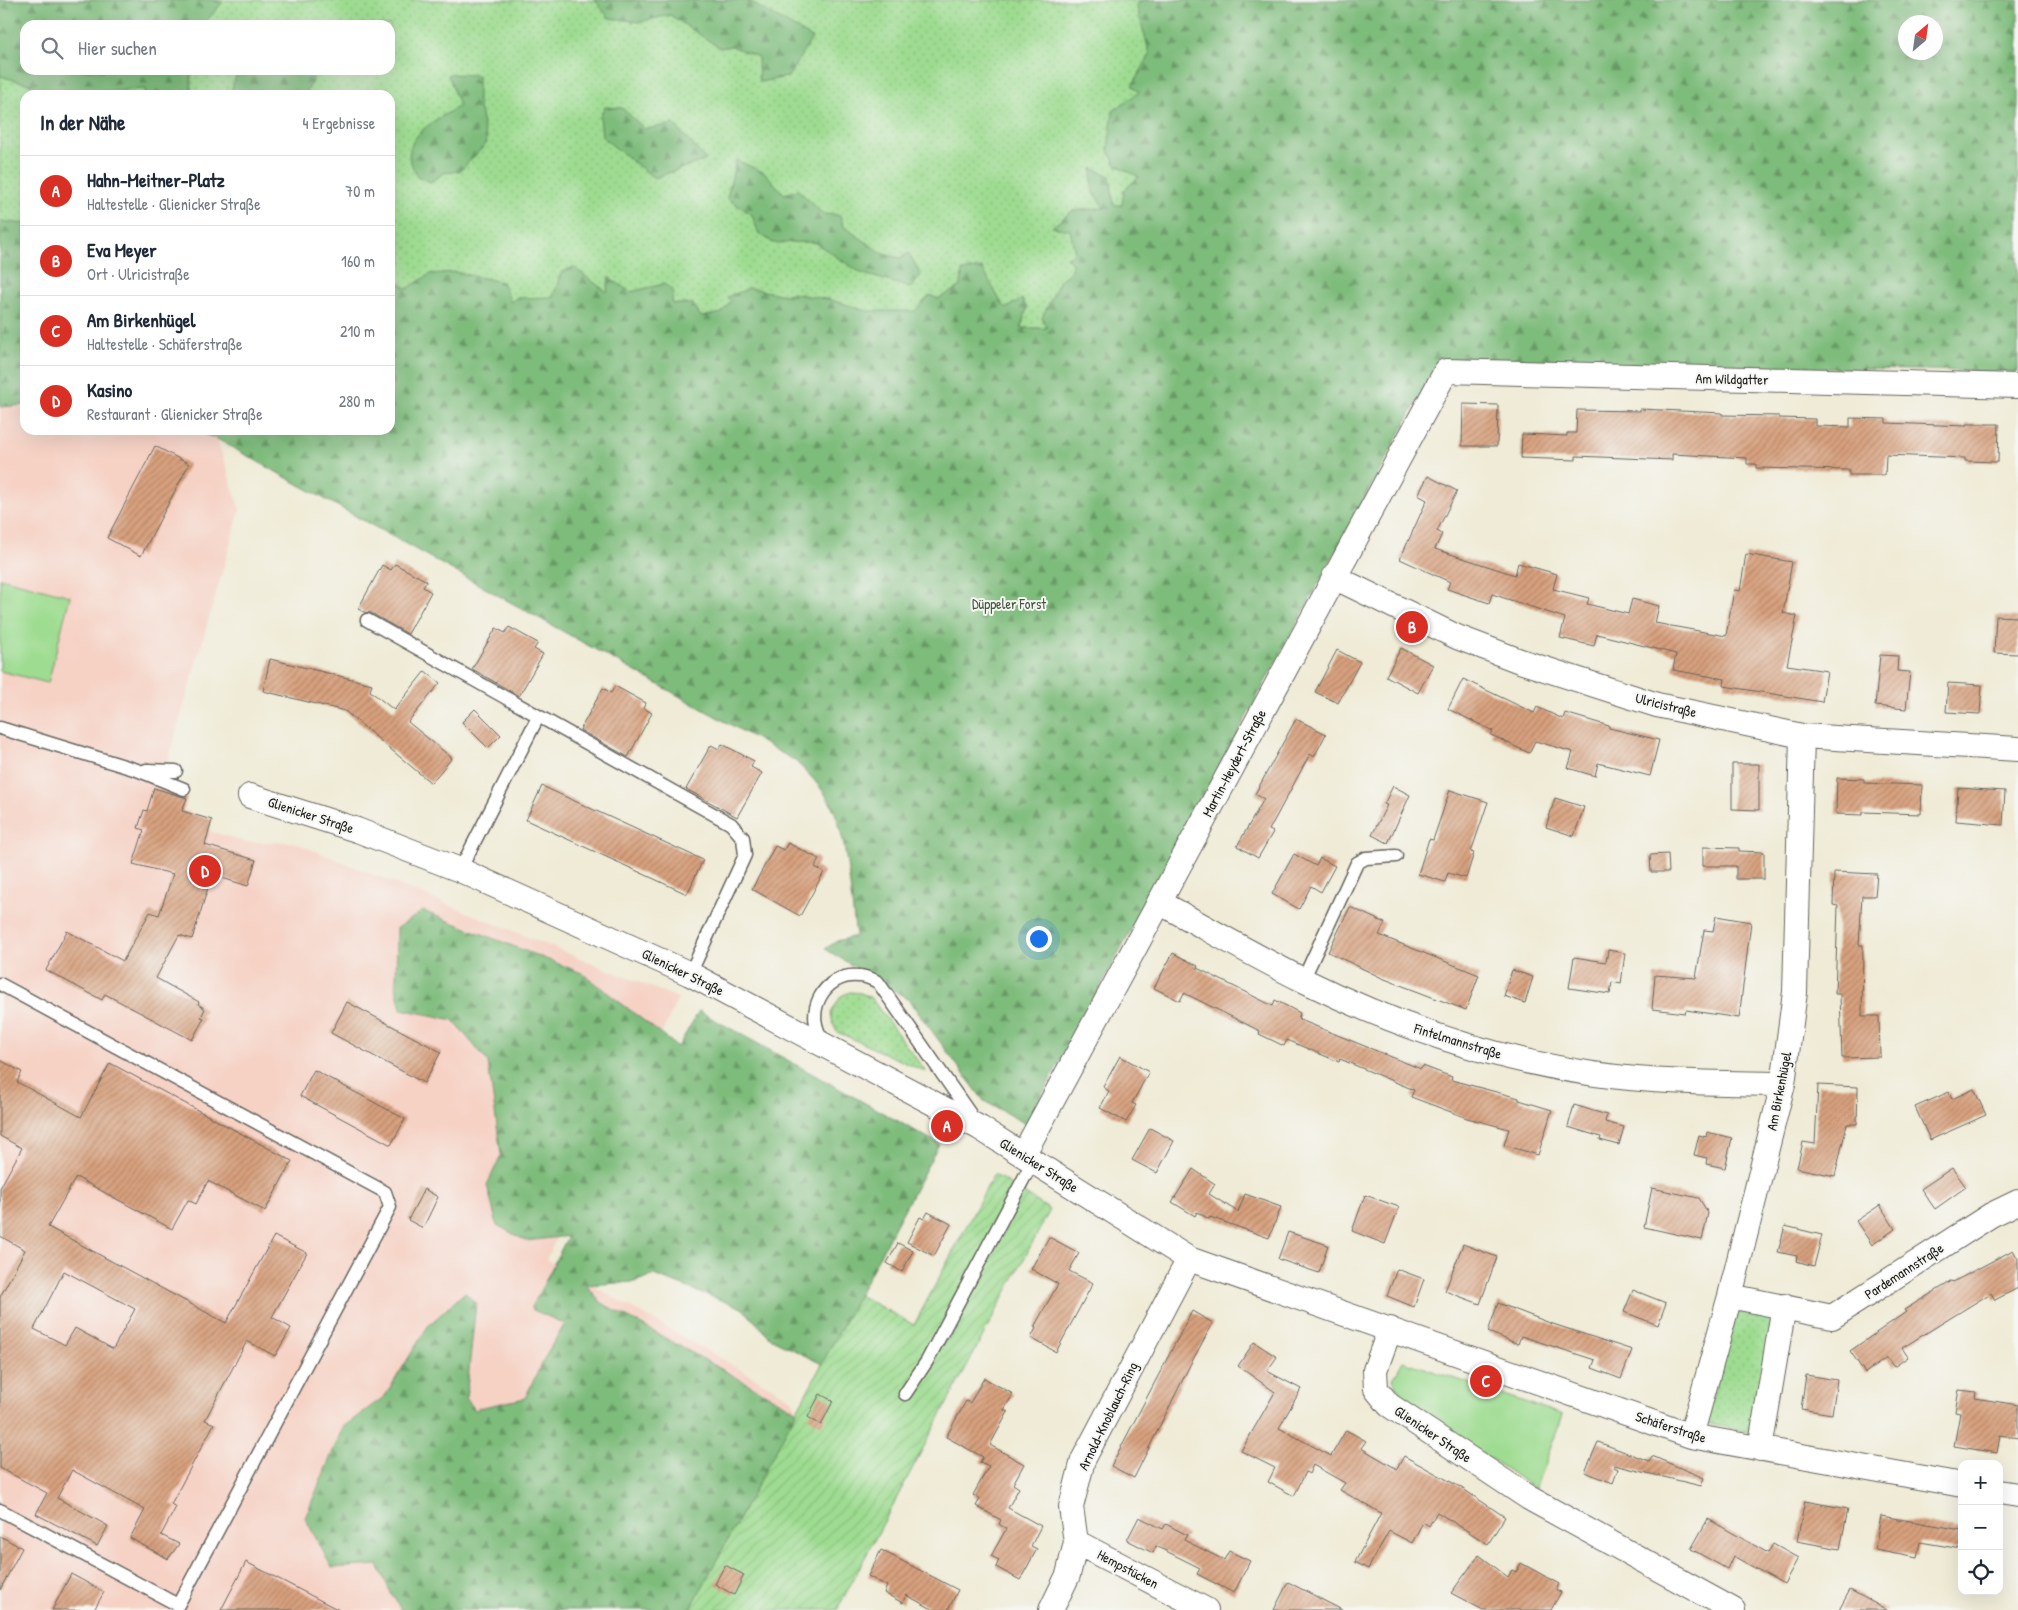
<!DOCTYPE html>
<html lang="de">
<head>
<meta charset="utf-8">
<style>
  :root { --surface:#fff; --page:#f6f6f7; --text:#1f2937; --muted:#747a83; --line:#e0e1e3; --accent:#d93025 }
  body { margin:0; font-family:"Patrick Hand",sans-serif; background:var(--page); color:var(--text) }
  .controls { position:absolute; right:15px; bottom:15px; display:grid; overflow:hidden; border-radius:10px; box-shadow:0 5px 20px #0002 }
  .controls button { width:45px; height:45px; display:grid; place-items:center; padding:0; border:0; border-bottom:1px solid var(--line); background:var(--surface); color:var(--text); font:25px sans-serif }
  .compass { position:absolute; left:1898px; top:15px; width:45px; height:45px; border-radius:50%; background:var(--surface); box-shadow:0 5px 20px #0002; rotate:29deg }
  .you { position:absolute; left:1038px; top:938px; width:18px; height:18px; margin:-12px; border:4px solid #fff; border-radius:50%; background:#1a73e8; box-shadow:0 0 0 8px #1a73e833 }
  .badge { display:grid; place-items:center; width:32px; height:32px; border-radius:50%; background:var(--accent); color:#fff; font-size:16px; font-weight:700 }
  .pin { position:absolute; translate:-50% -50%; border:2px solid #fff; box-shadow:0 1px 5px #0006 }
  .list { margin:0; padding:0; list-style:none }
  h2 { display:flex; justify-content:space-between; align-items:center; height:65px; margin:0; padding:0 20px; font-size:21px }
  h2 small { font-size:16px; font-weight:400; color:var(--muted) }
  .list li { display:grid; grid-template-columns:32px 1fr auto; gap:15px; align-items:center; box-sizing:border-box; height:70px; padding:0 20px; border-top:1px solid var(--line) }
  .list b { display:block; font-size:19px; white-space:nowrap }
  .list p { margin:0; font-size:16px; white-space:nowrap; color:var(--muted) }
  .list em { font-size:16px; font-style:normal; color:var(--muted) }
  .icon { flex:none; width:28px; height:28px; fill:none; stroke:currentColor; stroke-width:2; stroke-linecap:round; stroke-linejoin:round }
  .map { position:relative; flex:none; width:2018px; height:1610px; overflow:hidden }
  .search { position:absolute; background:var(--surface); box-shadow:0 5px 20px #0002; left:20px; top:20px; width:375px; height:55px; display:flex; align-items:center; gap:12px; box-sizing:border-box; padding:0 18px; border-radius:15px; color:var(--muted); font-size:19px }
  .panel { position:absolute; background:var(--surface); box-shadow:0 5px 20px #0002; left:20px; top:90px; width:375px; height:345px; border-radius:15px }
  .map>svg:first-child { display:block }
  .built { fill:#f6d2c5 }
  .grass { fill:url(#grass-dots); stroke:#5d7c56; fill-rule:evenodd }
  .forest { fill:url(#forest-firs); stroke:#4d6c4c; fill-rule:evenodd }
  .park { fill:#9edc91; stroke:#5d7c56 }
  .garden { fill:url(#garden-furrows); stroke:#5d7c56 }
  .building { fill:url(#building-hatch); fill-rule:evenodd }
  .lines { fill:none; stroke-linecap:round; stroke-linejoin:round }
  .lane-casing { stroke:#66645d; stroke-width:15 }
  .street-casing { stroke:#66645d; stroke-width:26 }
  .lane { stroke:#fff; stroke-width:12 }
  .street { stroke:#fff; stroke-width:24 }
  .labels { text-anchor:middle; stroke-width:4; stroke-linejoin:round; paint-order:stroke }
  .street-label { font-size:14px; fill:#1c1c1c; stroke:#f6f6f2 }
  .park-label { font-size:14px; fill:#43563f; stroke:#f6f6f2 }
</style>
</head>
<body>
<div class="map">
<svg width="2018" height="1610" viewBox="0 0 2018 1610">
  <defs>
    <pattern id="grass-dots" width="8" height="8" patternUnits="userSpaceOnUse" patternTransform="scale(1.25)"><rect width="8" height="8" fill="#9edc91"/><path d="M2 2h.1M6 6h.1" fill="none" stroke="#88bc7c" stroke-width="1.8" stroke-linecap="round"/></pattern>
    <pattern id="forest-firs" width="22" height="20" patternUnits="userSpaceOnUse" patternTransform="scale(1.25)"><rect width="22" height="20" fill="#7ebc7b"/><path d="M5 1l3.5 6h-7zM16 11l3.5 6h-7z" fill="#669864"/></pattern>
    <pattern id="garden-furrows" width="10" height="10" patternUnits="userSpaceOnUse" patternTransform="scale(1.25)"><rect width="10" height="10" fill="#9edc91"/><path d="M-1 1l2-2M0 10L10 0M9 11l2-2" fill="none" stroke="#88bc7c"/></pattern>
    <pattern id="building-hatch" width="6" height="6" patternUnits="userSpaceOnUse" patternTransform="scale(1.25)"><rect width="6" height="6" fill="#d8a17e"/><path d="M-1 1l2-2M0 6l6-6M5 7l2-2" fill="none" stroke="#ae8266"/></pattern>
  </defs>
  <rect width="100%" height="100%" fill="#f6f6f2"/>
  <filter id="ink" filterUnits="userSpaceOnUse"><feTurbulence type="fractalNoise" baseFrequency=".02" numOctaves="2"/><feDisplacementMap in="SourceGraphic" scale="10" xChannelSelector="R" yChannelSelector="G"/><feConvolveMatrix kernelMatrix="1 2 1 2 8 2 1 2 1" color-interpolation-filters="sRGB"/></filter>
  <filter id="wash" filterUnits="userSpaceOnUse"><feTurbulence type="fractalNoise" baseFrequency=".0096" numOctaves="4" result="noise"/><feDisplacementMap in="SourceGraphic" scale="20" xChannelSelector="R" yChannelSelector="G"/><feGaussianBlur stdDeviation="1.12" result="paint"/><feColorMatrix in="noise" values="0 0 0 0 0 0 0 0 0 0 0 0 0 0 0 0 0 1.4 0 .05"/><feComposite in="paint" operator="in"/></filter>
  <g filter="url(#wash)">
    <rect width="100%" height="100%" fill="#efebd6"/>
    <!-- built -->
    <path class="built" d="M25 405V430H195L217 439 240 510 160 789 187 798 183 811 212 820 209 831 246 842H293L678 998 647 1065 546 1259 792 1399 797 1411 690 1610H0V407Z"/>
    <!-- grass -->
    <path class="grass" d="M0 0H1207L1082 347 390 292V95H25V252L0 246ZM25 25H390V70H25Z
      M850 992 861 993 871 998 926 1072 837 1032 833 1024 831 1013 841 996Z
      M1738 1308 1774 1313 1754 1433 1704 1423Z"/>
    <!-- forest -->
    <path class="forest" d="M0 0H212L222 3 203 25H25V70H191V95H146L145 89 48 95 33 85 0 76Z
      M595 0H747L812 38 788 77 759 82 758 57 731 46 720 48 670 15 640 22 609 18Z
      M1146 0H2018V372L1439 361 1026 1124 984 1101 908 999 825 949 837 941 856 936C851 901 847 833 831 804 822 787 808 773 794 760L217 439 195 430H390V275L407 289 430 274 455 272 502 282 511 302 516 298 553 297 561 273 573 267 607 292 609 277 630 292 664 284 673 290 672 304H693L701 317 722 313 731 301 727 297 750 288 784 295 791 293 831 300 868 311H915L930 295 938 299 961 286 962 271 982 268 1002 304 1007 308 1022 299 1027 308 1021 328H1047L1042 318 1060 280 1071 271 1072 263 1066 258 1075 253 1070 230 1052 227 1072 211 1104 208 1092 190V168L1110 176 1114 205H1122L1124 190 1139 177 1116 165 1108 150 1113 111 1139 92 1132 86 1150 55 1136 4ZM1906 22H1936V52H1906Z
      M238 70H313V80L305 95H230Z
      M448 74 478 75V102L487 143 460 171 444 173 430 182 417 176C414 169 407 158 410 150 415 128 442 117 459 106Z
      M605 107 622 108 645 129 674 124 706 160 654 178 602 137 600 116Z
      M736 160 765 173 784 194 798 190 823 214 840 215 843 226 883 254 900 258 909 253 921 275 911 288 861 273 814 242 773 243 758 232 752 215 727 198Z
      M0 221 25 224V405L0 407Z
      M423 911 582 973 678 1047 699 1011 939 1144 822 1364 772 1339 742 1308 654 1275 634 1282 586 1285 602 1303 797 1411 690 1610H401L389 1589 378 1565 332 1568 305 1518 343 1427 385 1396 428 1326 465 1292 476 1303 466 1398 476 1411 478 1408 525 1398 547 1353 565 1324 531 1309 568 1236 526 1241 497 1225 487 1185 501 1155 488 1062 453 1020 401 1009 396 988 397 928Z"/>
    <!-- park -->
    <path class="park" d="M0 578 70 596 48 683 0 671Z
      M1403 1361 1563 1415 1535 1489 1402 1398 1393 1379Z"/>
    <!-- garden -->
    <path class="garden" d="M994 1174 1050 1210 837 1610H690L859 1295 914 1325Z"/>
    <g id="blocks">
      <!-- building -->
      <path class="building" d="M1463 404 1498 405 1497 446H1462Z
        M1640 409 1722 413V415L1779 416V418L1815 419V426L1850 427V418L1886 419V423L1966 426V424H1999L1998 462 1965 461V458L1886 455 1885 475H1849V470L1756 468V464H1747V458L1672 454V460L1576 456V460L1521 458 1522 434 1567 436V433H1576L1577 410 1640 411Z
        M155 446 189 464 141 556 107 538Z
        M1428 476 1457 491 1437 531 1442 534 1435 549 1515 575 1518 563 1557 574 1553 589 1589 598 1587 604 1628 614 1632 599 1659 606 1655 623 1726 636 1734 590 1740 591 1746 554 1792 562 1783 613 1797 616 1787 665 1827 671 1822 702 1724 686 1725 679 1673 670 1676 654 1597 634 1594 646 1560 638 1565 618 1492 594 1489 603 1447 589 1450 582 1400 559 1427 500 1418 495Z
        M395 564 427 581 423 587 431 592 408 634 371 613 364 612 358 609 382 565 391 570Z
        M1996 616 2018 617V654L1994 653Z
        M509 627 538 643 534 649 543 654 519 696 472 669 496 628 505 633Z
        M1401 648 1433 665 1418 693 1386 676Z
        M1337 650 1360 662 1338 703 1315 692Z
        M1880 655 1898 656 1897 671 1910 672 1906 709 1875 706Z
        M270 659 372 684 370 691 394 710 425 671 440 683 408 722 452 758 431 783 345 711 263 691Z
        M1463 679 1534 713 1537 707 1563 719 1565 713 1609 726V728L1659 740 1650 776 1598 763 1595 776 1568 768 1573 752 1535 741 1529 753 1491 735 1493 731 1448 709Z
        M1948 683 1982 685 1980 714 1946 712Z
        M615 686 646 703 643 708 652 713 628 757 580 730 603 688 611 693Z
        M475 709 501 735 488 748 462 722Z
        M1296 719 1326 734 1314 757 1310 754 1269 830 1273 832 1258 858 1237 846 1264 799 1255 794Z
        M722 744 754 761 751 767 762 773 737 817 686 789 711 745 719 749Z
        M1732 764H1759V810L1732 809Z
        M1837 778 1864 779V783L1922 785 1921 814 1863 812V815L1836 814Z
        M542 786 703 860 687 894 526 820Z
        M1393 786 1410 795 1388 843 1372 835 1387 805 1384 804Z
        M154 788 187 798 182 811 212 820 205 845 256 860 248 886 212 875 192 939 179 935 156 978 199 1002 198 1004 205 1009 201 1017 204 1018 192 1040 105 994 102 1000 46 970 67 931 123 961 150 912 159 915 173 874 133 864 144 830 138 828 144 810 147 811Z
        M1958 788 2005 791 2003 825 1956 821Z
        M1450 790 1488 802 1471 852 1474 853 1466 878 1448 873 1445 882 1418 874 1429 839 1433 840Z
        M1555 798 1584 807 1574 836 1546 827Z
        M788 843 819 859 815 867 824 872 800 916 752 889 775 846 784 850Z
        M1703 847 1739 848V851L1764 852V879H1736V866H1703Z
        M1294 854 1316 866 1320 858 1335 866 1321 892 1311 886 1299 909 1272 894Z
        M1668 854 1669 872H1651L1650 855Z
        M1834 872 1877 874 1875 896H1862L1859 945H1863L1862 1016H1879L1880 1057 1842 1058 1840 994H1835L1838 906 1833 905Z
        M1350 907 1385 923 1379 935 1479 975 1466 1010 1382 978 1328 952Z
        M1716 916 1751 922 1739 1018 1686 1010 1685 1013 1652 1009 1655 975 1696 978 1704 930 1713 931Z
        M1608 950 1625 953 1621 984 1612 982 1610 994 1569 988 1574 957 1606 962Z
        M1173 953 1198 966 1197 968 1273 1006 1275 1000 1300 1013 1298 1019 1421 1069 1423 1066 1452 1077 1451 1080 1519 1098V1100L1552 1110 1538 1155 1504 1145 1509 1129 1467 1118 1411 1097 1414 1090 1340 1059 1339 1062 1287 1040 1284 1046 1259 1034 1260 1031 1184 993 1180 1001 1154 988Z
        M1512 970 1533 977 1525 1003 1504 996Z
        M347 1002 441 1052 424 1083 331 1033Z
        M1120 1056 1149 1072 1132 1103 1136 1105 1126 1122 1100 1108 1109 1091 1103 1087Z
        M0 1060 22 1072 17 1082 81 1117 110 1063 292 1161 265 1211 208 1181 196 1204 188 1200 172 1229 76 1177 48 1227 226 1323 274 1236 307 1253 272 1317 291 1328 275 1356 247 1341 205 1420 214 1424 171 1504 176 1507 161 1535 179 1544 168 1559 130 1538 145 1510 72 1470 57 1498 108 1526 97 1546 36 1514 47 1493 0 1468V1297L25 1250 0 1236V1188L22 1148 0 1136ZM64 1271 135 1309 113 1349 75 1328 65 1345 34 1329Z
        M314 1070 405 1119 391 1145 300 1096Z
        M1818 1085 1858 1087 1857 1124H1847L1835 1176 1797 1168 1803 1142 1815 1144Z
        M1974 1089 1986 1115 1930 1140 1915 1107 1949 1092 1952 1099Z
        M1574 1105 1607 1115 1605 1122 1624 1127 1619 1145 1600 1140 1601 1137 1568 1127Z
        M1150 1128 1174 1141 1157 1173 1132 1160Z
        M1707 1132 1732 1138 1725 1168 1706 1164 1707 1158 1694 1155 1699 1135 1706 1137Z
        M1952 1168 1966 1187 1935 1209 1921 1189Z
        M1193 1169 1215 1184 1209 1194 1238 1212 1245 1194 1281 1207 1269 1238 1210 1217 1209 1219 1197 1212 1195 1216 1172 1202Z
        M1652 1188 1699 1198 1708 1213 1702 1240 1644 1227Z
        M424 1189 438 1197 423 1228 408 1220Z
        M1365 1195 1399 1207 1385 1244 1352 1231Z
        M1880 1205 1895 1229 1872 1245 1856 1221Z
        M928 1212 951 1224 934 1256 907 1242 920 1217 924 1219Z
        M1785 1226 1822 1235 1814 1266 1796 1261 1797 1256 1778 1252Z
        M1288 1232 1328 1245 1319 1273 1278 1259Z
        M1049 1237 1079 1253 1069 1271 1093 1283 1056 1352 1031 1338 1036 1328 1034 1327 1058 1284 1031 1269Z
        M898 1243 913 1251 902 1272 887 1263Z
        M1463 1244 1497 1257 1480 1304 1445 1291Z
        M2013 1250 2018 1259V1288L1995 1300 1991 1293 1902 1348 1908 1357 1894 1367 1887 1358 1865 1373 1850 1351 1906 1312 1904 1310 1952 1281 1953 1282Z
        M1397 1269 1424 1279 1414 1307 1387 1296Z
        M1633 1290 1666 1303 1658 1325 1624 1312Z
        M1498 1303 1550 1323 1632 1350 1621 1379 1592 1368 1595 1360 1521 1336 1518 1344 1488 1332Z
        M1192 1311 1213 1323 1190 1365 1134 1478 1111 1466Z
        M1254 1342 1277 1357 1267 1371 1301 1389 1279 1428 1331 1456 1346 1430 1366 1441 1361 1448 1397 1469 1404 1456 1460 1487 1505 1517 1488 1544 1437 1512 1429 1526 1423 1522 1412 1543 1389 1531 1368 1569 1355 1562 1381 1513 1340 1490 1345 1483 1313 1465 1309 1474 1306 1472 1294 1496 1268 1482 1275 1468 1241 1451 1275 1392 1238 1366Z
        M1806 1375 1837 1380 1832 1414 1801 1409Z
        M984 1378 1013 1394 1004 1410 1008 1412 990 1445 1024 1464 1013 1484 1019 1488 1008 1508 1041 1526 1031 1546 1037 1549 1020 1580 996 1567 999 1560 991 1556 1006 1529 999 1524 1001 1520 976 1506 980 1499 973 1495 989 1466 980 1462 983 1457 946 1437 966 1401 970 1403Z
        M1959 1390 1976 1392 1975 1398 2018 1405V1438L2000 1435 1997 1453 1954 1446 1960 1413 1955 1412Z
        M820 1394 833 1401 821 1425 808 1417Z
        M1598 1442 1649 1461 1652 1456 1704 1478 1701 1486 1614 1465V1467L1618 1469 1613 1483 1585 1472Z
        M1805 1501 1848 1509 1840 1549 1797 1541Z
        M1881 1516 1962 1530V1549L1920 1542 1917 1557 1875 1549Z
        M1139 1517 1163 1529 1166 1524 1187 1535 1184 1540 1224 1560 1229 1551 1250 1561 1234 1593 1197 1574 1200 1568 1156 1546 1153 1553 1127 1540Z
        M1708 1519 1768 1553 1773 1544 1798 1558 1784 1584 1733 1556 1727 1569 1691 1549Z
        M0 1536 22 1548 0 1590Z
        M881 1550 958 1590 948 1610H934L906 1595 903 1603 884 1593 887 1586 868 1576Z
        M1479 1555 1508 1577 1512 1570 1516 1572 1521 1563 1559 1584 1556 1590 1561 1592 1551 1610H1483L1451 1593Z
        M246 1562 339 1610H221Z
        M725 1565 744 1575 734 1595 715 1584Z
        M71 1574 104 1592 94 1610H52Z
        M1288 1582 1342 1610H1274Z
        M1850 1590 1887 1610H1839Z"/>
    </g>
  </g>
  <g filter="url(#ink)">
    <use href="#blocks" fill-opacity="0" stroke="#66645d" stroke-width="1"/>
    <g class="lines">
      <!-- lane casing -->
      <g class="lane-casing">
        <path id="lane" d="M367 620 731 824 743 838 745 855 690 974
          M0 728 137 770 184 789
          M146 770 176 771
          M460 870 538 717
          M1303 980 1357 863 1366 858 1396 856
          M0 984 385 1192 390 1207 178 1605 0 1510
          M825 1042C801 1015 824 972 859 976 866 976 872 979 878 982L975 1121
          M905 1394 927 1361 1033 1161"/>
      </g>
      <!-- street casing -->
      <g class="street-casing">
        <path id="street" d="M1334 577 1457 637 1520 661 1657 705 1802 736 2018 749
          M250 796 357 830 460 870 690 974 980 1128 1189 1259 1691 1436 1962 1485
          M1159 902C1207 928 1254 956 1303 980 1394 1025 1492 1059 1594 1074 1657 1083 1719 1083 1783 1084
          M1023 1155 1446 371 2018 386
          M1730 1296 1832 1317 1991 1215 2018 1202
          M1390 1329 1375 1370 1376 1389 1389 1405 1529 1498 1733 1610
          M1691 1436 1730 1296 1783 1084 1795 992 1802 736
          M1760 1449 1784 1306
          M1999 1492 2018 1495
          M1076 1542 1206 1610
          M1051 1610 1068 1575 1076 1542 1071 1507 1083 1460 1189 1259"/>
      </g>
      <!-- lane -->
      <use href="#lane" class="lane"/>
      <!-- street -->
      <use href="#street" class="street"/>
    </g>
  </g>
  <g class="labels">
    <!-- street labels -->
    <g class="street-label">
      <text transform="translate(1732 379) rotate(1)" y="5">Am Wildgatter</text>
      <text transform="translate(1666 705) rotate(14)" y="5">Ulricistraße</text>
      <text transform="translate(1234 763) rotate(-62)" y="5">Martin-Heydert-Straße</text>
      <text transform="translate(311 815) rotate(18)" y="5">Glienicker Straße</text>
      <text transform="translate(683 972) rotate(26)" y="5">Glienicker Straße</text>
      <text transform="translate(1458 1041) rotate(17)" y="5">Fintelmannstraße</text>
      <text transform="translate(1779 1091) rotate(-79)" y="5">Am Birkenhügel</text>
      <text transform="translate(1039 1165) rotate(32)" y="5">Glienicker Straße</text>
      <text transform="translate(1904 1271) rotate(-33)" y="5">Pardemannstraße</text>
      <text transform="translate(1108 1416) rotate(-64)" y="5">Arnold-Knoblauch-Ring</text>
      <text transform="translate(1671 1427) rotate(18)" y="5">Schäferstraße</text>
      <text transform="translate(1433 1434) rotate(34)" y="5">Glienicker Straße</text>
      <text transform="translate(1128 1569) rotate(28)" y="5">Hempstücken</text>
    </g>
    <!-- park labels -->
    <g class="park-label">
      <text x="1009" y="609">Düppeler Forst</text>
    </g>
  </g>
</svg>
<div class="controls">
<button>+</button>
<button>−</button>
<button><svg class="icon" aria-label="locate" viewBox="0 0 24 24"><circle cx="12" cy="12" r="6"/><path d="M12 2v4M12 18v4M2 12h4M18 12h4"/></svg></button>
</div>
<svg class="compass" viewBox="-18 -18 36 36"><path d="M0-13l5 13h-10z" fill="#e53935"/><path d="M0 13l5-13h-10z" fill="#747a83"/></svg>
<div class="you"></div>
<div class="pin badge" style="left:947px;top:1126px">A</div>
<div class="pin badge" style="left:1412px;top:627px">B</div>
<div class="pin badge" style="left:1486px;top:1381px">C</div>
<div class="pin badge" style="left:205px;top:871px">D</div>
<div class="search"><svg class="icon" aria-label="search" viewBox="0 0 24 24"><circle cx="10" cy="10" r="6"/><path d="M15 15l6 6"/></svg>Hier suchen</div>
<section class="panel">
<h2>In der Nähe<small>4 Ergebnisse</small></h2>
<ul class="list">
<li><span class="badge">A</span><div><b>Hahn-Meitner-Platz</b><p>Haltestelle · Glienicker Straße</p></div><em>70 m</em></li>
<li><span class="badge">B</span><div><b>Eva Meyer</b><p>Ort · Ulricistraße</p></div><em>160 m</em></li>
<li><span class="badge">C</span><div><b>Am Birkenhügel</b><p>Haltestelle · Schäferstraße</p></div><em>210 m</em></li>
<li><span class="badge">D</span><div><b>Kasino</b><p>Restaurant · Glienicker Straße</p></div><em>280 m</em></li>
</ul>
</section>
</div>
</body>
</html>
